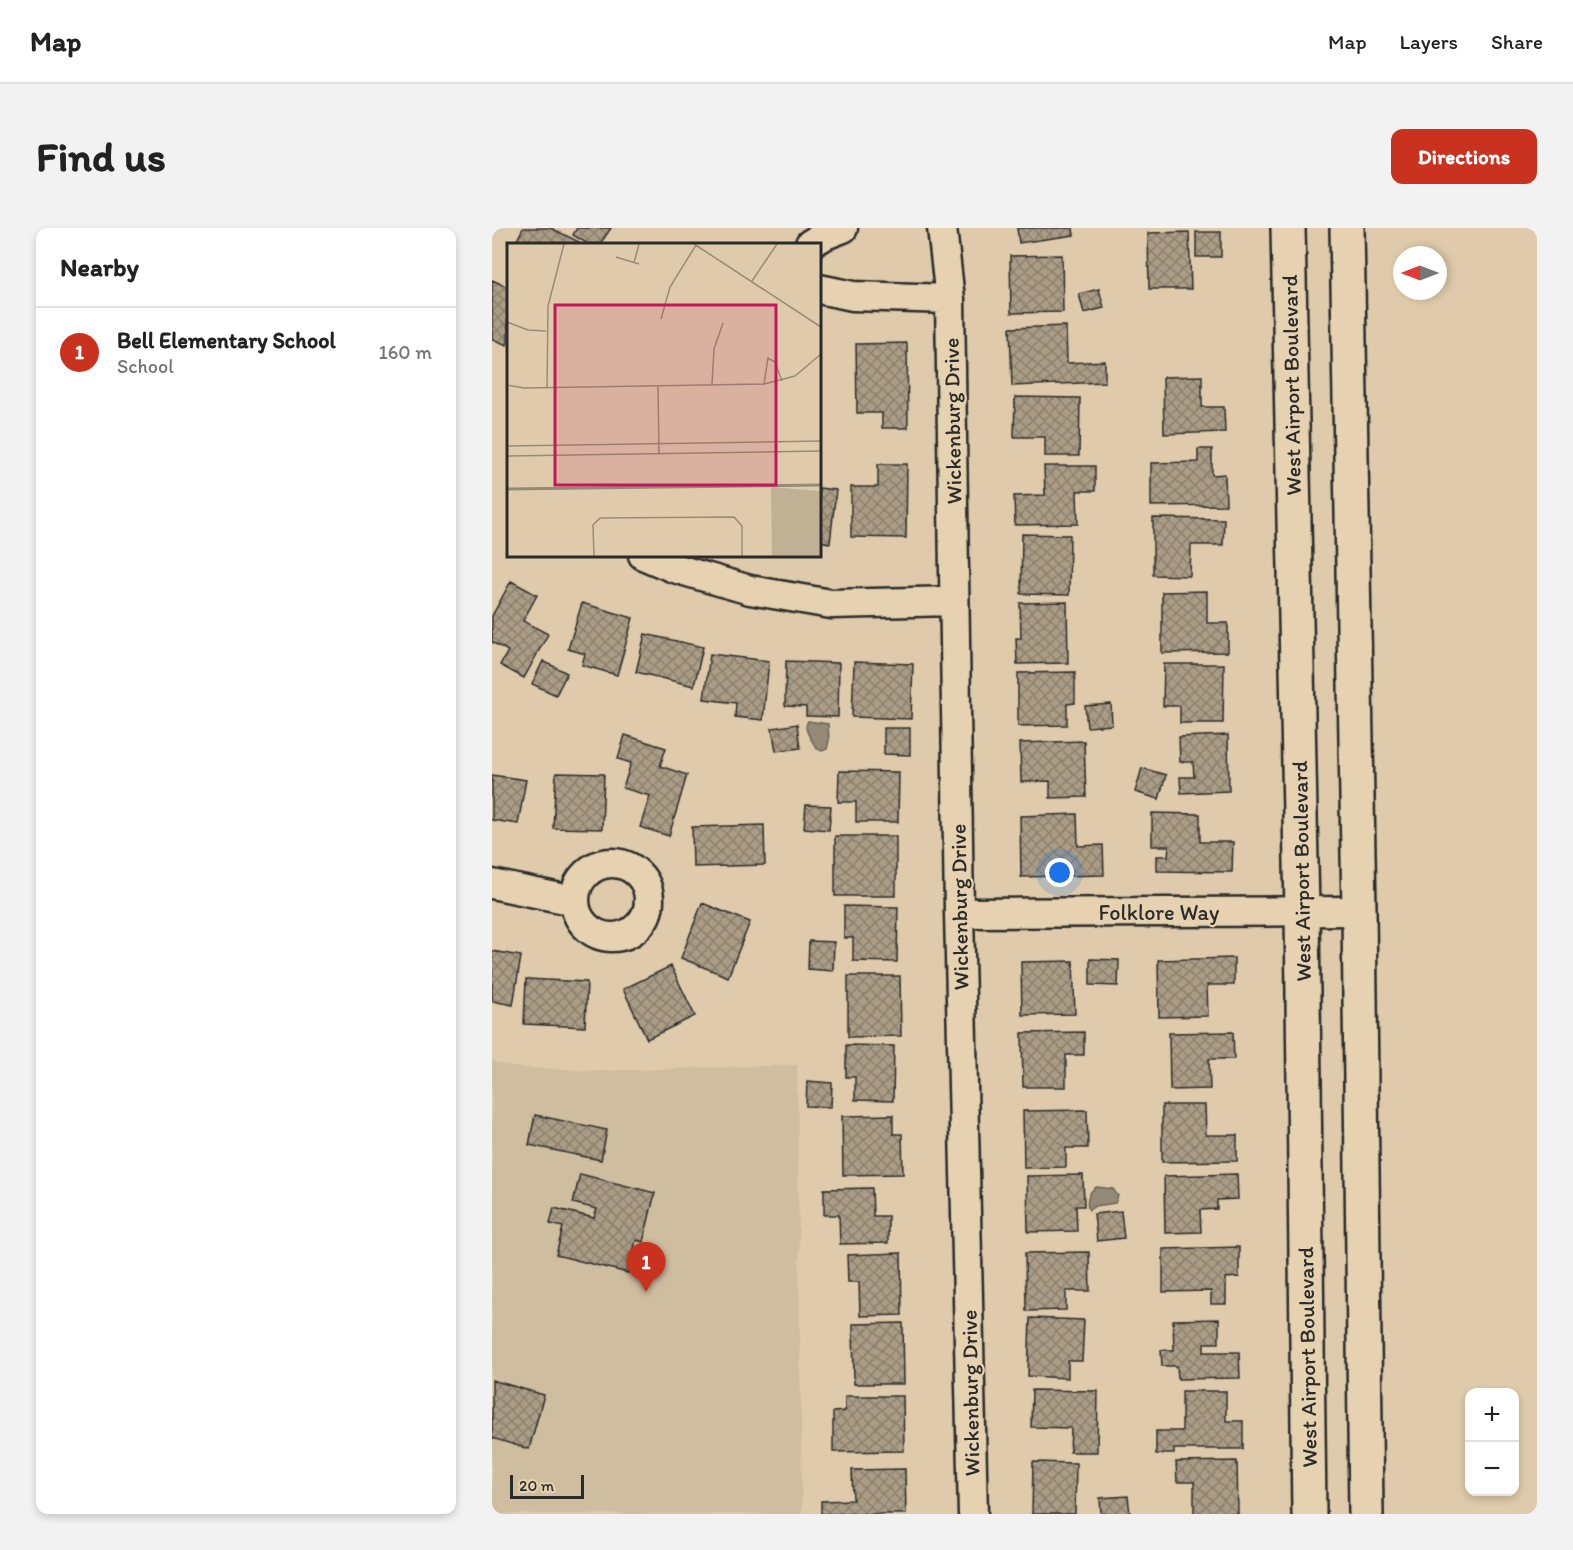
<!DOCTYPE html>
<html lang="en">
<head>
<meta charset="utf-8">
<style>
  :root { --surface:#fff; --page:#f2f2f2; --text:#222; --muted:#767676; --line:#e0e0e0; --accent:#c8321e }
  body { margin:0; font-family:Itim,sans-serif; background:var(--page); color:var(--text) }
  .controls { position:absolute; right:18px; bottom:18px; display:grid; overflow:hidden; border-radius:12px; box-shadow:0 3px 9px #0003 }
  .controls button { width:54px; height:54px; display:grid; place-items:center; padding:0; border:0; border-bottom:2px solid var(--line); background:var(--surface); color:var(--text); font:30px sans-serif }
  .compass { position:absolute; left:901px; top:18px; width:54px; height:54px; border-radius:50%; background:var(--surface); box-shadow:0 3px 9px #0003; rotate:270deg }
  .scale { position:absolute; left:18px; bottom:15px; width:74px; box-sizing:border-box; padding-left:6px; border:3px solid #2b2b2b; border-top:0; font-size:16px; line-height:21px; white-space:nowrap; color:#2b2b2b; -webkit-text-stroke:4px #e6d2b0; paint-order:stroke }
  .you { position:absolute; left:568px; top:645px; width:21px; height:21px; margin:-15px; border:4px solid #fff; border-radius:50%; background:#1a73e8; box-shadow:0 0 0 9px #1a73e833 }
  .badge { display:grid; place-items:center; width:39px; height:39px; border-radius:50%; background:var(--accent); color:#fff; font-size:20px; font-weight:700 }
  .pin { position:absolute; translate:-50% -50px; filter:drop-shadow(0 2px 3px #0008) }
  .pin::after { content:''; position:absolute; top:32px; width:21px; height:18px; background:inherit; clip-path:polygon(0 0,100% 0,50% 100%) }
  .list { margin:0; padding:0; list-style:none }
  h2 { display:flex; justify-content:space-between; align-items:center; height:78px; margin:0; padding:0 24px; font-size:26px }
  h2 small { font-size:20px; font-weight:400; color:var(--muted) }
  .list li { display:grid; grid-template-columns:39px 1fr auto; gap:18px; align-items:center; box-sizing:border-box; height:90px; padding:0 24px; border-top:2px solid var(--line) }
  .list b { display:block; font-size:22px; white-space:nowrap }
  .list p { margin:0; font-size:20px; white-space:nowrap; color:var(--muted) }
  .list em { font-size:20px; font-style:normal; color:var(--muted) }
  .map { position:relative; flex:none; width:1045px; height:1286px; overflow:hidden; border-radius:12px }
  header { display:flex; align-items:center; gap:36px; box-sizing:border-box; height:84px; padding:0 30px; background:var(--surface); border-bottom:2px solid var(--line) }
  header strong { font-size:28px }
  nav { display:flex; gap:33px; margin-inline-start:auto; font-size:21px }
  .intro { display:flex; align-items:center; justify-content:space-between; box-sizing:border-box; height:144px; padding:0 36px }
  h1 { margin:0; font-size:42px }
  .button { padding:15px 27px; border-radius:12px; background:var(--accent); color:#fff; font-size:21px; font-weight:700 }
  main { display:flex; gap:36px; padding:0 36px }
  aside { flex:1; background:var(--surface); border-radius:12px; box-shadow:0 3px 9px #0003 }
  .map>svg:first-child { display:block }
  .built { fill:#cfbda0 }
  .water { fill:#958a77; stroke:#6b6459; stroke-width:1.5 }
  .building { fill:url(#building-cross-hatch); stroke:#2b2b2b; stroke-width:1.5 }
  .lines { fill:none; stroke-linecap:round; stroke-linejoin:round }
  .minor-casing { stroke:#2b2b2b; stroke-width:33 }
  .major-casing { stroke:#2b2b2b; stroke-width:38 }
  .minor { stroke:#e6d2b0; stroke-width:28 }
  .major { stroke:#e6d2b0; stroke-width:33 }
  .labels { text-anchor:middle; stroke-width:4.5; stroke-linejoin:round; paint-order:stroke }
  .street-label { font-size:22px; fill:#2b2b2b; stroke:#e6d2b0 }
  .inset-river { fill:none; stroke:#958a77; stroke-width:3 }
  .inset-road { fill:none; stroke:#978b78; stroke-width:1.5 }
  .view { fill:#c2185b; fill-opacity:0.15; stroke:#c2185b; stroke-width:3 }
  .inset-edge { fill:none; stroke:#2b2b2b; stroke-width:3 }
</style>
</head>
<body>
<header>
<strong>Map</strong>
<nav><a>Map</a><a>Layers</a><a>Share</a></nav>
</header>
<div class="intro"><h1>Find us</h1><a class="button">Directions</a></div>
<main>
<aside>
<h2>Nearby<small></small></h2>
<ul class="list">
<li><span class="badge">1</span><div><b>Bell Elementary School</b><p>School</p></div><em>160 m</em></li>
</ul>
</aside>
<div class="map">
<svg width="1045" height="1286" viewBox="0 0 1045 1286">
  <defs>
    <pattern id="building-cross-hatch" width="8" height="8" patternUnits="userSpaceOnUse" patternTransform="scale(1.5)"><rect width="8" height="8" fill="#aa9c85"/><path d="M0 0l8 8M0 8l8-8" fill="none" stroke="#8b7f6d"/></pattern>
  </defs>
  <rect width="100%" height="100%" fill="#dfcbab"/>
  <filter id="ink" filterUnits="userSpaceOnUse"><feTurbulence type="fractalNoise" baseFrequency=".0167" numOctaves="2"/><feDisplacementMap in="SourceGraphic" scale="12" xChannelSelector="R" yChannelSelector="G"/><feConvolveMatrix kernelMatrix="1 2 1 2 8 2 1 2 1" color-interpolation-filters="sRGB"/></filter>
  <g filter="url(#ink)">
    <!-- built -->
    <path class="built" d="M0 833 20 839 108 843 305 837 310 1286H0Z"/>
    <!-- water -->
    <path class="water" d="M316 493 336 496 337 513 335 521 330 523 324 520C320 511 310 501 316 493Z
      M605 959 621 961 626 968 623 975 603 978 597 982C593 975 597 962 605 959Z"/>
    <!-- building -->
    <path class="building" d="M31 0H59L87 14 86 16H23Z
      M85 0H119L108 16H96L81 7Z
      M525 0H581L582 7 527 15Z
      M697 4 699 61H657L656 5Z
      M704 4H729V29H704Z
      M570 27 571 84 519 85 518 28Z
      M0 52 16 59V113L15 117 0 111Z
      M607 61 612 80 592 85 587 66Z
      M574 98 575 135 613 133V154L520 158 518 100Z
      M415 115 416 200H390V185H365L364 116Z
      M710 148V179H732L733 204 672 206 671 149Z
      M523 169 588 170 587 228H553V209H522Z
      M706 221H720V247L733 246 734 277 659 278V235L706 234Z
      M386 236H415L414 310 359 309V259H386Z
      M552 238H603V263H585L586 296 523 297 522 268 553 267Z
      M327 260 344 262 338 315 327 313Z
      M661 290 732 291 731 317H699L698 348 661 347Z
      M530 306 578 307 577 367 529 366Z
      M19 353 45 367 31 393 56 406 32 450 8 437 16 423 0 414V388Z
      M715 363V395H736V424L670 425V364Z
      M575 374 576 435 525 436 524 410H529L528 375Z
      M90 375 141 390 125 447 90 437 93 426 76 421Z
      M153 406 211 419 202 458 144 444Z
      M218 426 277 433 271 492 243 489 244 475 212 471Z
      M51 433 75 445 64 467 40 456Z
      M294 433 347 435 346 489 314 488V479L293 478Z
      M362 434 421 436 419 491 360 489Z
      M672 436H732L731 495H688V478H671Z
      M583 444V475L575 476V497L526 498V445Z
      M619 476 620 497 595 499 593 478Z
      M305 496 308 520 284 523 280 500Z
      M392 500H418V527L392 526Z
      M133 507 174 520 168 538 195 547 177 608 148 599 158 568 131 560 139 535 126 531Z
      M736 507 737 563 689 565 688 549H702L701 534H688L687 509Z
      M592 513 594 569 558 570V553L529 554 528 515Z
      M650 540 674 547 667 571 643 564Z
      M347 543 407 544 406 594H364V574H346Z
      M64 545 112 546 110 601 61 600Z
      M0 547 34 552 26 596 0 592Z
      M314 577 339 578 337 602 312 600Z
      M660 585 708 586V614H741L740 644 665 643V628H676L677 618H660Z
      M585 586 586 618 611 617 612 647 529 649 528 588Z
      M272 597 273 637 201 639 200 599Z
      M343 608H404V668H343Z
      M210 675 258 694 236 749 189 730Z
      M352 678 406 679 405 734 361 733V710H352Z
      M317 713 342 714 341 743 316 741Z
      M0 723 29 728 21 777 0 773Z
      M742 730V757H715L716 788 667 789 666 732Z
      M598 731 627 732 626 758 598 757Z
      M581 733 583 786 530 787 529 734Z
      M179 738 203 788 155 811 131 761Z
      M356 748H408L409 808 356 809Z
      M34 751 95 754 93 799 32 796Z
      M592 804V827H574V859H531L530 805Z
      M741 804 742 831H717L718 861 678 862 677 805Z
      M354 817 402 818 401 873 363 872V849H354Z
      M315 853 340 855 339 879 314 878Z
      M670 877H713L714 907H745V933L670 934Z
      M595 882 596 920H574V939L532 940 531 883Z
      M43 887 115 902 109 932 37 917Z
      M401 887V906H410L411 946 351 947 350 888Z
      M88 946 163 965 151 1014 144 1012 136 1045 64 1027 71 999 58 996 62 980 102 990 105 981 81 975Z
      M745 946 746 971 725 972V981L708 982 709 1004 673 1005 672 948Z
      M591 947 592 978H584L585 1003 536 1004 535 948Z
      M380 960 381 988H396V1015L348 1016 347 987H332V961Z
      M629 983 632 1010 605 1013 602 986Z
      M747 1019V1049L734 1050V1076H719V1063L671 1064V1021Z
      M597 1024 598 1063H574V1082L534 1083 533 1025Z
      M409 1025 410 1087 368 1088 367 1054H356L355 1027Z
      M538 1090 592 1092 590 1133H576V1150L536 1148Z
      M727 1091V1115H712V1124H747L748 1150 686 1151 685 1138H670L669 1122H682L681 1092Z
      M411 1095 412 1156H362L361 1096Z
      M0 1152 52 1167 37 1221 0 1210Z
      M540 1162 606 1163 605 1224H578L579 1200 539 1199Z
      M690 1163H734V1193H751V1221H682V1226H664V1203H690Z
      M353 1168H411L412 1223 341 1224V1184L353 1183Z
      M745 1233 746 1286H702V1254H685L684 1234Z
      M541 1234 584 1235 583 1286H540Z
      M413 1241 414 1286H329V1273L361 1272 360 1242Z
      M636 1268 638 1286H609L608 1270Z"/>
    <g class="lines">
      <!-- minor casing -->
      <g class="minor-casing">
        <path id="minor" d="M450 0 458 71 467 685 481 1286
          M318 16 333 7 351 0
          M327 61 361 68 458 71
          M151 327 182 340 258 362 339 376 462 373
          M83 672a37 37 0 1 1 74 0a37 37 0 1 1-74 0Z
          M0 656 83 673
          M467 685 867 683"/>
      </g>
      <!-- major casing -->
      <g class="major-casing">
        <path id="major" d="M796 0 810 683 817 1286
          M855 0 867 683 874 1286"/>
      </g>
      <!-- minor -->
      <use href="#minor" class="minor"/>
      <!-- major -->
      <use href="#major" class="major"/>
    </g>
  </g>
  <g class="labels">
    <!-- street labels -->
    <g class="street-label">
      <text transform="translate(799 157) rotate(-91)" y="8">West Airport Boulevard</text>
      <text transform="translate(460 193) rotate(-91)" y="8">Wickenburg Drive</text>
      <text transform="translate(809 643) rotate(-91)" y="8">West Airport Boulevard</text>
      <text transform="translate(467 679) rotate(-91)" y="8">Wickenburg Drive</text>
      <text x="667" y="692">Folklore Way</text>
      <text transform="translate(815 1129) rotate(-91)" y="8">West Airport Boulevard</text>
      <text transform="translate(478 1165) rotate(-91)" y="8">Wickenburg Drive</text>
    </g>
  </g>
  <!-- overview -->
  <g transform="translate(15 15)">
    <rect width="314" height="314" fill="#dfcbab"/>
    <path d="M264 244 313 248V313H265Z" fill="#c0b195"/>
    <path class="inset-river" d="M0 246 314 242"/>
    <path class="inset-road" d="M187 1 314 84M109 14 132 21M127 20 132 1M245 38 270 1M154 76 163 44 189 2M0 79 21 87 39 88M205 141 207 106 216 80M257 141 261 115 268 119 275 138M0 142 17 145 257 141 288 133 314 111M151 142 152 211M40 145 41 63 57 1M0 203 314 198M0 213 314 208M87 313 86 282 93 275 227 274 235 283V313"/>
    <path class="view" d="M48 62H269V242H48Z"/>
    <rect width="314" height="314" class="inset-edge"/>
  </g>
</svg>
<div class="controls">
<button>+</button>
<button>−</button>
</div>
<svg class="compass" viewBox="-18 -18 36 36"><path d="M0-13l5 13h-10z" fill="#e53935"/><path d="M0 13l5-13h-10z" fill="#767676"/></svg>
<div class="scale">20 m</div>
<div class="you"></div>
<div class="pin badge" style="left:154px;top:1064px">1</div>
</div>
</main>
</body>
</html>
